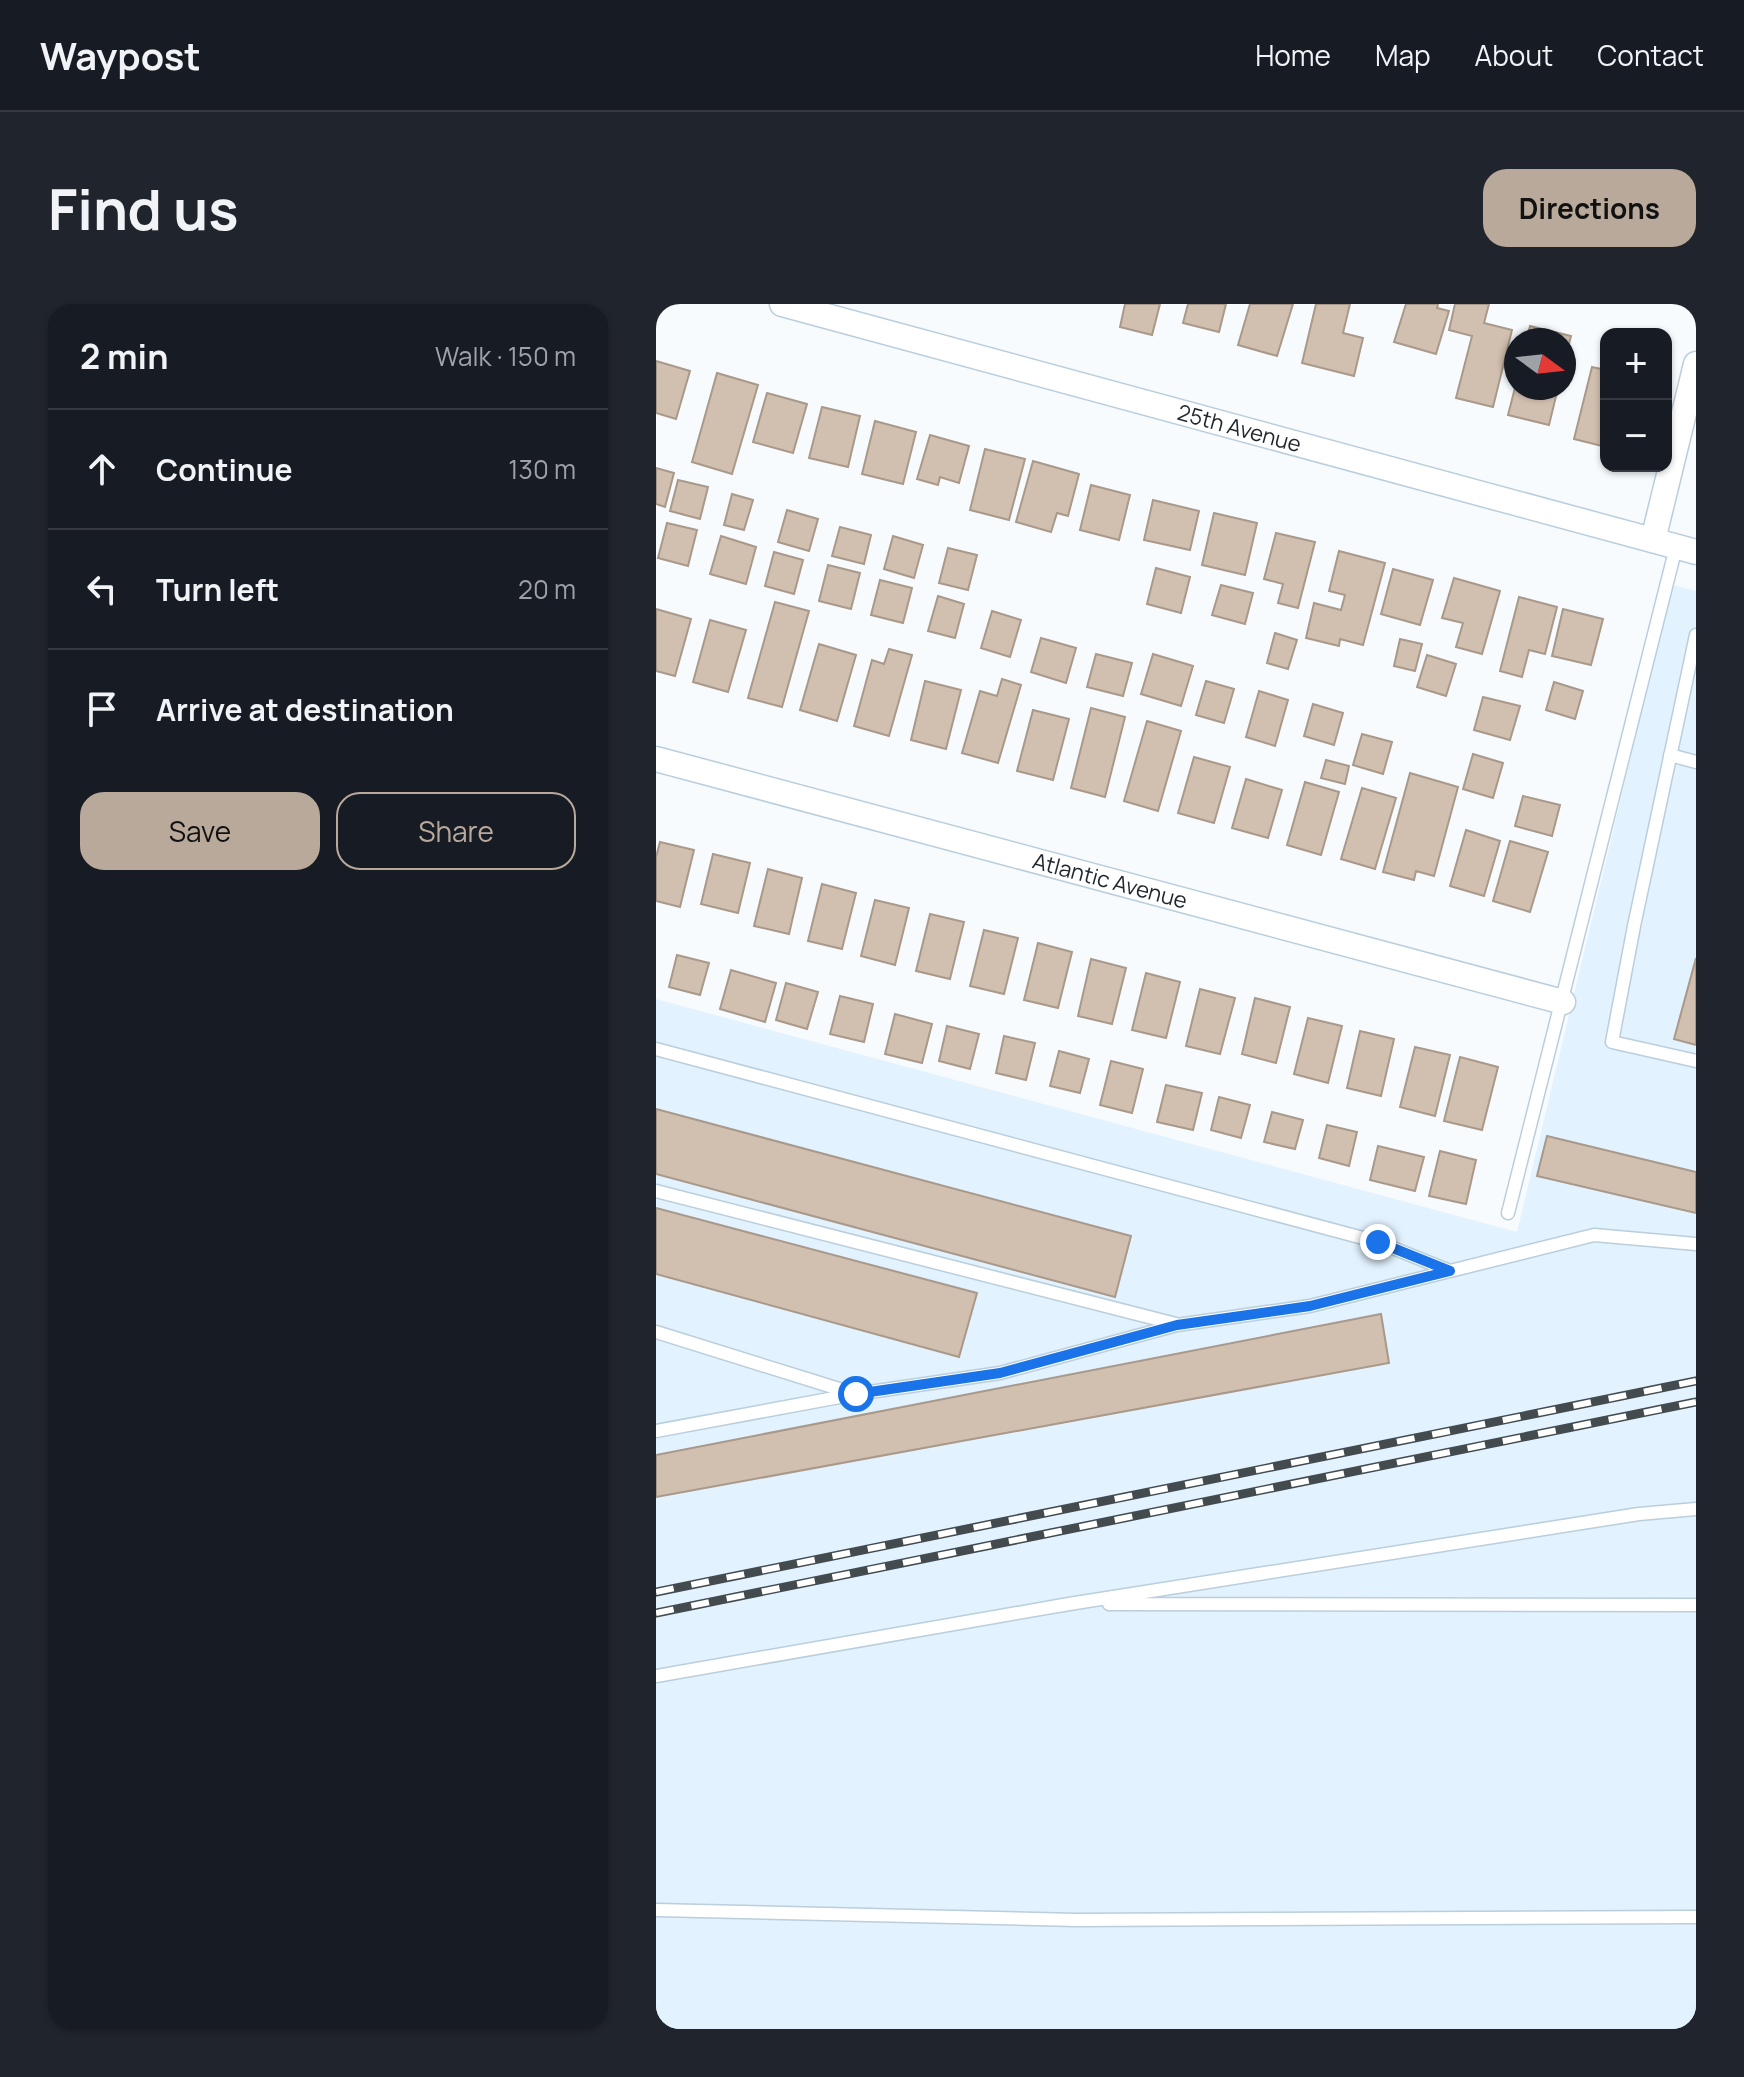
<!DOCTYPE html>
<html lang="en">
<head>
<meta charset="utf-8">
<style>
  :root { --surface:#171b24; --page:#20242c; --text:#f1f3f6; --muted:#9ea1a6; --line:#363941; --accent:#b9a99b }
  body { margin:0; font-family:Manrope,sans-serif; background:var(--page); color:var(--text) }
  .controls { position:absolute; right:24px; top:24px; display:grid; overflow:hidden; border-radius:16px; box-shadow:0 2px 6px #0004 }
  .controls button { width:72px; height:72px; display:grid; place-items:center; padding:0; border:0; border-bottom:2px solid var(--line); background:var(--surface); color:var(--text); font:40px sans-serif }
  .compass { position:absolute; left:848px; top:24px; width:72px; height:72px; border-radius:50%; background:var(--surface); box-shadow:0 2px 6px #0004; rotate:105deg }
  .stop { position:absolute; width:24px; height:24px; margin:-18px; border:6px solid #1a73e8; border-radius:50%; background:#fff }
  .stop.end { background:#1a73e8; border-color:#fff; box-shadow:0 2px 8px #0008 }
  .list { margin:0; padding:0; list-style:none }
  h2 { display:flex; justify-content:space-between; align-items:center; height:104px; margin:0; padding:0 32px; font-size:34px }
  h2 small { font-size:26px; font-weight:400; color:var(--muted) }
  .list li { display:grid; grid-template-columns:52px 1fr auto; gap:24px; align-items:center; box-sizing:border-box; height:120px; padding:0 32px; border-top:2px solid var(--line) }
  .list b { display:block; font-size:30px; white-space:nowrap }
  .list em { font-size:26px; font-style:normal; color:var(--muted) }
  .actions { display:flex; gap:16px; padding:24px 32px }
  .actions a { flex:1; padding:18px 0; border:2px solid var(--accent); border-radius:24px; text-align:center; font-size:28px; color:var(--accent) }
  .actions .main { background:var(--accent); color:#111 }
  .icon { flex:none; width:44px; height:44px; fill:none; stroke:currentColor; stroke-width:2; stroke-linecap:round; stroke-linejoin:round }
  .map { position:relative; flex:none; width:1040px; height:1725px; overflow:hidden; border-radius:24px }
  header { display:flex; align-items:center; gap:48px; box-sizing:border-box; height:112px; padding:0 40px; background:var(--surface); border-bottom:2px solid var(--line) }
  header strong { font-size:38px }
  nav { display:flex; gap:44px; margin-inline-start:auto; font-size:28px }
  .intro { display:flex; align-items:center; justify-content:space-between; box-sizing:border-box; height:192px; padding:0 48px }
  h1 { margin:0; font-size:56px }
  .button { padding:20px 36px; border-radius:24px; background:var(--accent); color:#111; font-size:28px; font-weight:700 }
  main { display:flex; gap:48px; padding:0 48px }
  aside { flex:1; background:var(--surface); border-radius:24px; box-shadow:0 2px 6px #0004 }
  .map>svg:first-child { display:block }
  .built { fill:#e2f2fe }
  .building { fill:#d1bfaf; stroke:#a9998a; stroke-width:2 }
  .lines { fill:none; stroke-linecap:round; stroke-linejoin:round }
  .service-casing { stroke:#bacedc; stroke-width:15 }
  .minor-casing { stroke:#bacedc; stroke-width:27 }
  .service { stroke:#fff; stroke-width:12 }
  .minor { stroke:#fff; stroke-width:24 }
  .rail-casing { stroke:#434b4f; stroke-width:9 }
  .rail { stroke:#fff; stroke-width:6; stroke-dasharray:18; stroke-linecap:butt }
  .route { stroke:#1a73e8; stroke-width:10 }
  .labels { text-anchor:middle; stroke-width:7; stroke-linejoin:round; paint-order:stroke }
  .street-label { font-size:22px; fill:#1f272c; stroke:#fff }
</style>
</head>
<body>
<header>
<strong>Waypost</strong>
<nav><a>Home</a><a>Map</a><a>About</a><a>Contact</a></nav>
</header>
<div class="intro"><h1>Find us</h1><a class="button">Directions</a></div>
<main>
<aside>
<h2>2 min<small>Walk · 150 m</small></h2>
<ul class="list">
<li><svg class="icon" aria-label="ahead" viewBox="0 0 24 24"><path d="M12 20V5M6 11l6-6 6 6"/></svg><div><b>Continue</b></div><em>130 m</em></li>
<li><svg class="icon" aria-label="left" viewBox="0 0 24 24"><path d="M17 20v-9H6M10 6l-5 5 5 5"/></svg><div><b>Turn left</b></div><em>20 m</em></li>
<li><svg class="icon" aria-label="arrive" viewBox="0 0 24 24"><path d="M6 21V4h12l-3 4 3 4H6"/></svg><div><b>Arrive at destination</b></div></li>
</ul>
<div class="actions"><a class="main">Save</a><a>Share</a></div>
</aside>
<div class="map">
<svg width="1040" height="1725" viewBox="0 0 1040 1725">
  <rect width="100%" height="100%" fill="#f7fbfe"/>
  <!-- built -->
  <path class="built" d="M1016 281 1040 287V1725H0V695L861 928Z"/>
  <!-- building -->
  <path class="building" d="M469 0H504L496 31 464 23Z
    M532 0H570L563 28 527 19Z
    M594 0H637L621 52 582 41Z
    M660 0H694L687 29 707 34 698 72 646 59Z
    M750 0H782L781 4 793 7 780 50 738 38Z
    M799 0H833L828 19 856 26 837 103 800 94 816 32 793 26Z
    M874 22 915 32 908 59V36H871Z
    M0 57 34 67 20 115 0 109Z
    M936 63 950 66V143L918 135Z
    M61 69 102 81 76 170 36 158Z
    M860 80V84H902L893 121 852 111Z
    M111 89 151 100 137 149 97 138Z
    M166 103 204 112 192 163 153 154Z
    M219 117 260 128 247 180 206 170Z
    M274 131 313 142 303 179 284 173 282 181 261 175Z
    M329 145 369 155 353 216 314 206Z
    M377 157 423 170 412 212 401 209 395 228 360 218Z
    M0 164 18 169 9 203 0 200Z
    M22 176 52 183 44 215 14 207Z
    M435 181 474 191 463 236 424 226Z
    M76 190 97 196 88 226 68 221Z
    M497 196 543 207 534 246 488 236Z
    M131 206 162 215 153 247 122 238Z
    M558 209 601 219 589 271 546 261Z
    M11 219 41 226 32 262 2 254Z
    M184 223 215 231 208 260 176 252Z
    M620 229 659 238 642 304 622 299 627 280 608 275Z
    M65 232 100 243 90 280 54 270Z
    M237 232 267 241 258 274 228 265Z
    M292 244 321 251 312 286 283 279Z
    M683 247 729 259 707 341 684 335 683 342 650 334 658 299 685 306 689 291 673 287Z
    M118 248 147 256 138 290 109 282Z
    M172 261 204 269 195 305 163 297Z
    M500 264 534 273 525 309 491 300Z
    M737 265 777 276 764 321 725 310Z
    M798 274 844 287 826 350 800 343 807 319 786 314Z
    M224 276 256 284 247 319 215 311Z
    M565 281 597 289 589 320 556 311Z
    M282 292 308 300 299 334 272 327Z
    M863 293 901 303 889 350 873 346 866 373 844 367Z
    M119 298 153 307 126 403 92 394Z
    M0 305 35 315 19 372 0 367Z
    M907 305 947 315 935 361 896 352Z
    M336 307 365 316 354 353 325 344Z
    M54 316 90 326 72 388 37 378Z
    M619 329 641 336 632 365 611 359Z
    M385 334 420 344 410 379 375 368Z
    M744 335 766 340 759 367 738 362Z
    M163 340 200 351 181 417 144 406Z
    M233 345 256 351 233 432 198 422 216 356 228 360Z
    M440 350 476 359 467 392 431 383Z
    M497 350 537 362 525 402 485 390Z
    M771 351 800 360 790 392 761 383Z
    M346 375 365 381 342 459 306 449 324 387 341 392Z
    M269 377 305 386 290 445 255 436Z
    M550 377 578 385 568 419 540 411Z
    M898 378 927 387 919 415 890 406Z
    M603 387 632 396 619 442 590 433Z
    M827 393 864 402 854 436 818 426Z
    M657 400 687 409 678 441 648 432Z
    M435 404 469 413 449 493 415 484Z
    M377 406 413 415 397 476 361 467Z
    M491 417 525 427 502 507 468 497Z
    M706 430 736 438 727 470 697 461Z
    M817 450 847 459 837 494 807 485Z
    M538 453 574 463 558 519 522 509Z
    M670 456 693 462 689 480 665 474Z
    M754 469 802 483 778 572 760 567 758 576 727 568Z
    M590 475 626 486 612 534 576 524Z
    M649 478 683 488 665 551 631 541Z
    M706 484 740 494 719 565 685 555Z
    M867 492 904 501 896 532 859 522Z
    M810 526 844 537 828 592 794 582Z
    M854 537 892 548 874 608 837 597Z
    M4 538 38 546 24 603 0 597V553Z
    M57 550 94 559 82 609 45 600Z
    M112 565 146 574 133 630 98 622Z
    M166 580 200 589 186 645 152 637Z
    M219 596 253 604 239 661 205 652Z
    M274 610 308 618 294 675 260 667Z
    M328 626 362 634 348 690 314 682Z
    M382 639 416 648 402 704 368 696Z
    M21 651 53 659 44 691 13 683Z
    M1040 654V741L1018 735Z
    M435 655 470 664 456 720 422 712Z
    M75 666 120 679 109 718 64 705Z
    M490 669 524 678 510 734 476 726Z
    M130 679 162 688 151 725 120 716Z
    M544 685 579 694 564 750 530 742Z
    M184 692 217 700 208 738 174 730Z
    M599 694 634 703 620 759 586 750Z
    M239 710 276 720 266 759 229 750Z
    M652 714 686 722 672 779 638 770Z
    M291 722 323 730 314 765 283 757Z
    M704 727 738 735 725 792 691 784Z
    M348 732 379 739 370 776 340 769Z
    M759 743 794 751 779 812 744 803Z
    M403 747 433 755 424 789 394 782Z
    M804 753 842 763 826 826 788 817Z
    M455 757 487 765 476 809 444 801Z
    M510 781 546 789 537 826 501 818Z
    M563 793 594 801 585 834 555 826Z
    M0 805 475 932 459 993 0 870Z
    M616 808 647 816 639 845 608 838Z
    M671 821 701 828 693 862 663 854Z
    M891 832 1040 868V909L881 872Z
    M722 842 768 853 759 887 714 876Z
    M784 847 820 856 810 900 773 892Z
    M0 904 321 989 303 1053 0 970Z
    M725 1010 733 1059 0 1193V1151Z"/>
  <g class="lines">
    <!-- service casing -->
    <g class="service-casing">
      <path id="service" d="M1040 331 978 622 956 738 1040 757
        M1014 451 1040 458
        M0 745 722 938 794 967 654 1002 521 1021 344 1069 200 1090 0 1127
        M0 887 520 1020
        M852 909 1020 243
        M794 967 938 931 1040 940
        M0 1028 196 1089
        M453 1300 1040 1301
        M0 1372 413 1300 983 1210 1040 1205
        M0 1606 420 1616 1040 1613"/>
    </g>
    <!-- minor casing -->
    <g class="minor-casing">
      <g id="minor">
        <path id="s1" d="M126 0 1040 248"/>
        <path d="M997 236 1040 60"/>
        <path id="s2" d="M0 455 907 698"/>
      </g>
    </g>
    <!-- service -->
    <use href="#service" class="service"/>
    <!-- minor -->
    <use href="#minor" class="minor"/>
    <!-- rail casing -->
    <g class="rail-casing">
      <path id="rail" d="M0 1288 1040 1077
        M0 1309 1040 1098"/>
    </g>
    <!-- rail -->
    <use href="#rail" class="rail"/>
  </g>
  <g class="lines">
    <!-- route -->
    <path class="route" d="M200 1090 344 1069 521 1021 654 1002 794 967 722 938"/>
  </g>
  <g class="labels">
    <!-- street labels -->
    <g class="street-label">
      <text dy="8" stroke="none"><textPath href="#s1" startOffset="474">25th Avenue</textPath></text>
      <text dy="8" stroke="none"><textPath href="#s2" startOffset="470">Atlantic Avenue</textPath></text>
    </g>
  </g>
</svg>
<div class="controls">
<button>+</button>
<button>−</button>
</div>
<svg class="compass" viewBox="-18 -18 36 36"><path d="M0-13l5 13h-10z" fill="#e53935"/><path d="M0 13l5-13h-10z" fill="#9ea1a6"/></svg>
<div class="stop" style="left:200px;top:1090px"></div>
<div class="stop end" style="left:722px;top:938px"></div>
</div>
</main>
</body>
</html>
